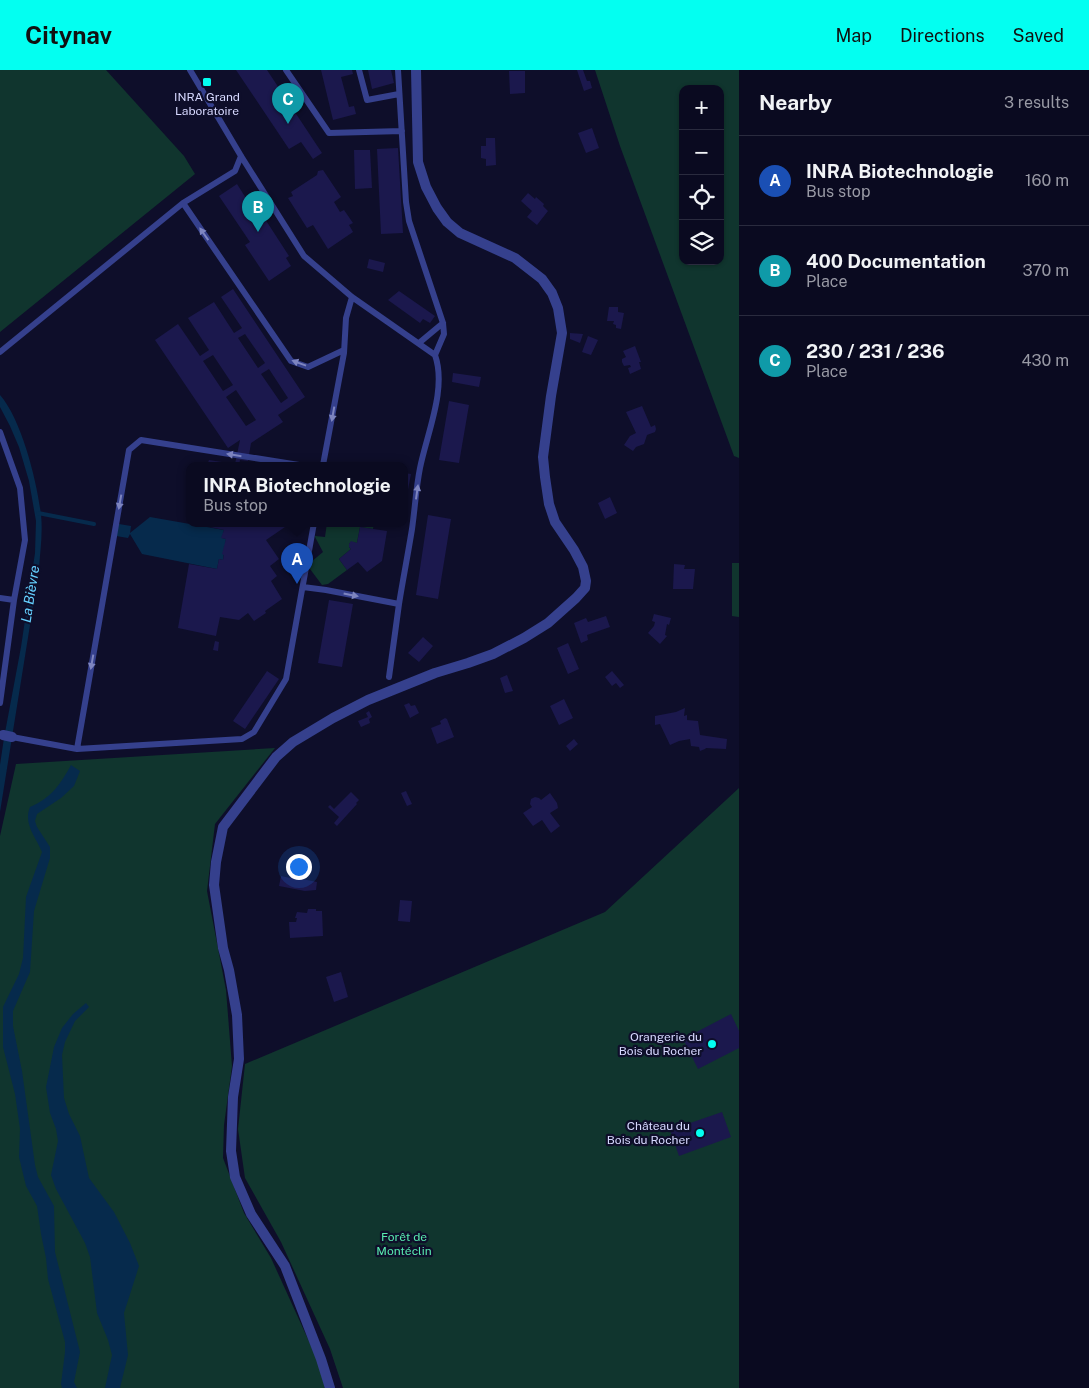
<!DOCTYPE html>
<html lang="en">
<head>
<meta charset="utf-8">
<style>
  :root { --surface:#0a0a20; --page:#18182d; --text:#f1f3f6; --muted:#999aa5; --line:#2a2b3e; --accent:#03fff1 }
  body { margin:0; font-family:"Public Sans",sans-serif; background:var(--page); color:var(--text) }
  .controls { position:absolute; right:15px; top:15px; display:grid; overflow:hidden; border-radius:10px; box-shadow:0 1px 4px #0004 }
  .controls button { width:45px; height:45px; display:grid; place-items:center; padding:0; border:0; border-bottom:1px solid var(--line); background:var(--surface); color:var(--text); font:25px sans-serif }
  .you { position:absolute; left:298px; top:796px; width:18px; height:18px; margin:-12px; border:4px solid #fff; border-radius:50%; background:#1a73e8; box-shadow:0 0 0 8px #1a73e833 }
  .badge { display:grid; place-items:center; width:32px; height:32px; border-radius:50%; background:var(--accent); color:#fff; font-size:16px; font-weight:700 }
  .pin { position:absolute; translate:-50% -41px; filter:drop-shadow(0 1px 2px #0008) }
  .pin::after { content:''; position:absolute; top:26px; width:18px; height:15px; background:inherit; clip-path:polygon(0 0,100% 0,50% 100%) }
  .popup { position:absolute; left:186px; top:392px; width:222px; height:65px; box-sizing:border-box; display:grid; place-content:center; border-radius:10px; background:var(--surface); filter:drop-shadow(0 1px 4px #0005); font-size:16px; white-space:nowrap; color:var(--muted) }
  .popup b { font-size:19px; color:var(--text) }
  .popup::after { content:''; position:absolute; left:50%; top:100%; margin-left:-10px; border:10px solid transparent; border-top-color:var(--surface) }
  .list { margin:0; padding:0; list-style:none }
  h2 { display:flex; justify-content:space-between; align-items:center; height:65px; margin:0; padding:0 20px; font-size:21px }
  h2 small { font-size:16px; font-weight:400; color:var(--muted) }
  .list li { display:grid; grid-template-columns:32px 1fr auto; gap:15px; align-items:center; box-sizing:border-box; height:90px; padding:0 20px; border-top:1px solid var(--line) }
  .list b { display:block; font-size:19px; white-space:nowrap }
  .list p { margin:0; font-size:16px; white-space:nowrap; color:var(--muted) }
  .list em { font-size:16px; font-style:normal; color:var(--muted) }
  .icon { flex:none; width:28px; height:28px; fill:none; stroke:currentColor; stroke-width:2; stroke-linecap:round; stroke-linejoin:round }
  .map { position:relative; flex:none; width:739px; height:1318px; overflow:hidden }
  header { display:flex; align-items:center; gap:30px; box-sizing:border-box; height:70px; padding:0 25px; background:var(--accent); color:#111 }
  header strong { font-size:24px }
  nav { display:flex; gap:28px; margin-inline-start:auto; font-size:18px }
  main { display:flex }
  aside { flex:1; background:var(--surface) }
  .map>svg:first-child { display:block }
  .green { fill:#10352e; fill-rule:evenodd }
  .water { fill:#062a4c }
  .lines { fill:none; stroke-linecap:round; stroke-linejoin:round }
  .stream { stroke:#062a4c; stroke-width:4 }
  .building { fill:#1b184d; fill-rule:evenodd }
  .service { stroke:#35408d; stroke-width:6 }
  .minor { stroke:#35408d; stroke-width:10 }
  .oneway { fill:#7e85c0 }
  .poi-dot { fill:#03fff1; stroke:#0e0e2a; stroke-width:2 }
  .labels { text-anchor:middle; stroke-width:4.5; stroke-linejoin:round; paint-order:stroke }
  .poi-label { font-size:12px; fill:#d7d9ff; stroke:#0e0e2a; text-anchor:end }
  .park-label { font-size:12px; fill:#58eaaf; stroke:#0e0e2a }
  .water-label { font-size:14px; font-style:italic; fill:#65d0ff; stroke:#0e0e2a }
</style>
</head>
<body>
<header>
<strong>Citynav</strong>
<nav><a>Map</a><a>Directions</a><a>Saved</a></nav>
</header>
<main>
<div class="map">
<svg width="739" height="1318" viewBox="0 0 739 1318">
  <rect width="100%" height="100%" fill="#0e0e2a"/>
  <!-- green -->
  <path class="green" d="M0 0H106L184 86 195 104 0 262Z
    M595 0H739V388L734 386 620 76ZM683 19H720V191H683Z
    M327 453H374L373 459 360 457 357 473 351 472 349 474V477L351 479 339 489 347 500 328 514 322 515 310 499 311 492 323 482 315 467V466L325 467Z
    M732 493H739V547L732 546Z
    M275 678 215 754 207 821 226 920 232 996 224 1055 223 1088 244 1143 271 1188 317 1289 325 1318H0V766L16 694Z
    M739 718V1318H343L330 1279 281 1172 245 1108 238 1059 245 994 605 842Z"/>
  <!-- water -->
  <path class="water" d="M0 325C22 350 37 412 41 445 43 463 40 482 39 499L0 742V695L4 668 21 577 35 483 36 451 29 411 19 377 10 356 0 337Z
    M150 447 224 460 222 468 226 469 223 490 219 489 217 499 142 484 130 464 128 468 116 466 119 454 131 456 130 463Z
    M71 695 80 701 74 716 61 728 37 744 35 751 37 757 50 777V788L34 841 30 902 13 941V956L22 1001 35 1095 38 1107 54 1136 55 1182 80 1282 74 1312 77 1318H62L61 1314 65 1282V1272L48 1209 46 1188 41 1164 37 1136 26 1116 19 1087 20 1059 15 1024 3 977V937L19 904 23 888 26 827 42 782C36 767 23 754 30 737 51 728 60 715 71 695Z
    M86 933 89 937 75 951 65 972 62 985 64 1028 69 1044 80 1066 89 1108 114 1142 130 1173 139 1196 124 1243 128 1285 120 1318H105L112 1285 108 1270 97 1243 90 1187 85 1173 56 1119 51 1105 58 1071 56 1059 50 1043 46 1017 54 977 62 958 73 944Z"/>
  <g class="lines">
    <!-- stream -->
    <path class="stream" d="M38 443 94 454"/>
  </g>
  <!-- building -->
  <path class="building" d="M236 0H267L322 83 313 89 301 72 289 79Z
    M321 0H352L353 4 341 7 349 37 354 36 356 44 333 50Z
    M368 0H391L394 13 372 19Z
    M577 0H583L587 11H590L592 18 584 21Z
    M509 1H525V23L510 24Z
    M592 58 599 78 586 83 578 63Z
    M486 68H495L496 95 486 96V89L481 88V76H486Z
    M398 78 403 163 381 164 377 79Z
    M354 80H370L372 118 355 119Z
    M323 100 341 127 334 132 340 142 344 140 353 153 349 155 353 162 328 179 313 155 307 158 288 128 293 126 291 122 317 105 318 101Z
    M237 114 261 152 265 149 289 186 286 188 291 196 269 211 245 175 250 172 219 126Z
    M528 123 535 129 536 127 544 134 543 136 548 141 537 155 527 147 532 141 521 131Z
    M369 189 385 193 383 202 367 198Z
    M233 219 305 327 278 345 283 352 251 373 248 391 240 390 239 395H207L209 390 235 394 240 370 228 378 155 270 178 254 200 286 209 280 188 248 214 232 234 263 242 258 221 227ZM245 264 265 293 258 298 238 268ZM213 285 233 315 223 321 203 291ZM269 299 288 328 281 333 261 304ZM236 320 256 350 246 356 226 327Z
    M399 221 435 246 430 253 423 249 420 253 388 230Z
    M609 237H618V242L624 243 621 259 616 258V255L613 254 614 251H607Z
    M570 263 583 264 580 273 570 269Z
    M588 266 598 270 591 285 582 282Z
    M635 276 641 292H639L641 299 630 304 628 298 631 297 630 295 624 296 622 292V289L626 287 623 281Z
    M453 303 481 307 479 317 452 312Z
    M449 331 469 335 459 393 439 390Z
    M642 336 651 357 655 355 656 359 655 362 647 365 644 374 636 377 633 381 624 375 630 366 636 363 626 342Z
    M404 403 411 404 405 435H404Z
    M610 427 617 443 605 449 598 433Z
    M428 445 451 449 438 529 416 525Z
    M197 453H283L285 457 266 470 279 489 270 496 277 506 271 511 282 529 265 541 266 543 254 551 248 543 239 550 220 547 216 566 178 558 189 494 217 499 219 489 223 490 224 485 222 484 226 469 221 468 224 460 196 454Z
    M360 457 387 461 382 491 367 502 358 492 347 500 339 489 351 479 349 477V474L351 471 357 473Z
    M674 494 685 495 684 499H695L693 519H673Z
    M329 530 353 534 342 597 318 593Z
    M654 544 671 548 669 555 667 554 665 565 667 566 660 574 648 563 654 556 655 552 652 551Z
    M606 546 610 557 587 565 588 570 581 573 574 553 586 548 588 552Z
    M423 567 433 576 419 592 408 583Z
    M215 571 219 572 218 581 213 580Z
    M568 573 579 599 568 604 557 578Z
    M267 601 279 609 245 659 233 651Z
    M612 601 624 615 620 618 616 613 612 616 605 607Z
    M507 605 513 621 505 623 500 608Z
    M564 629 573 648 559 655 550 636Z
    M409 633 411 636 415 635 419 643 410 648 404 635Z
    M685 638 684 646 687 645V650L698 651 700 665 727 669 726 679 706 678 705 679 700 681 699 677 691 676 690 669 679 671 670 675 660 654 655 655V646L676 642Z
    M369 641 372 647 369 649 370 653 361 657 358 651 368 647 366 643Z
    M445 648 447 649 454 667 437 674 431 658 441 654 440 651Z
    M574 669 578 674 570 681 566 676Z
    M406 721 412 734 407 736 401 723Z
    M351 722 359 730 356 733 357 734 337 756 334 753 339 747 328 737 330 735 334 739Z
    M550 723 557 733 558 738 550 743 560 756 551 763 542 750 533 756 523 743 532 737 530 734 531 729 535 727 539 728 541 730Z
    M293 802 301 803 303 806 302 809 317 812 316 820 305 821 279 816 281 806 290 808 291 803Z
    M400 830 412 831 410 852 398 851Z
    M308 839H316V841H322L323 866 290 868 289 852H296L297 848H295L297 842 307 843Z
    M341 902 348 927 334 932 326 907Z
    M731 944 739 961V978L698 999 683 969Z
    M722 1042 731 1067 679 1086 670 1060Z"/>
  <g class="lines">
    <!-- service -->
    <path class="service" d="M190 0 241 86 304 186 352 227 435 285C447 319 427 363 420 398 416 418 415 438 412 459 408 484 403 509 399 534L326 520 303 517
      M286 0 329 63 402 61
      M359 0 367 30 399 24
      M398 0 406 132 409 151 443 253 444 264 435 285
      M183 133 291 291 308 297 344 280
      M419 273 443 253
      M0 282 183 133 235 101 241 86
      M0 362 20 418 25 470 14 530 0 633
      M323 395 344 283 346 248 352 227
      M0 528 14 530
      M389 607 399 534
      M12 667 77 679 242 669 254 662 286 609 314 453
      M77 679 129 380 141 370 299 395"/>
    <!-- minor -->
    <path class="minor" d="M3 665 12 667
      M330 1318 321 1289 285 1196 251 1144 235 1107 231 1081 233 1027 239 989 237 945 229 900 223 878 214 815 216 792 223 757 276 687 293 672 333 648 368 630 435 603 468 593 493 584 524 568 548 553 576 528 585 518 586 511 583 497 574 480 555 452 549 434 545 407 543 387 551 326 562 263 558 238 552 223 542 209 515 188 460 163 447 152 437 138 426 117 418 92 416 0"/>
  </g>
  <!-- one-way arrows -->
  <defs><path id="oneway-solid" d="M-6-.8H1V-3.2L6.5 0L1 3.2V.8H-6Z" transform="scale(1.25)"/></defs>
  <g class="oneway">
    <use href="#oneway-solid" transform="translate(204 164) rotate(-125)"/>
    <use href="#oneway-solid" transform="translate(299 293) rotate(-160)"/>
    <use href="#oneway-solid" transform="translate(333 344) rotate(100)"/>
    <use href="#oneway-solid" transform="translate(234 385) rotate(-171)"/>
    <use href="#oneway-solid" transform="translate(417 422) rotate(-82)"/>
    <use href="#oneway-solid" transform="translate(120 432) rotate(100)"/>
    <use href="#oneway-solid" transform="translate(351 525) rotate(11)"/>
    <use href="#oneway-solid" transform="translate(92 592) rotate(100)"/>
  </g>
  <!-- markers -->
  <g class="poi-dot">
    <rect x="202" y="7" width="10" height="10" rx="2.5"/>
    <circle cx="712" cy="974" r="5"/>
    <circle cx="700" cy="1063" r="5"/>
  </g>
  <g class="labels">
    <!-- poi labels -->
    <g class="poi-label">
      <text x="207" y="31" text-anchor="middle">INRA Grand<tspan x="207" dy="14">Laboratoire</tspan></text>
      <text x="702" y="971">Orangerie du<tspan x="702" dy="14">Bois du Rocher</tspan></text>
      <text x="690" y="1060">Château du<tspan x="690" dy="14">Bois du Rocher</tspan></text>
    </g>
    <!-- park labels -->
    <g class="park-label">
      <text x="404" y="1171">Forêt de<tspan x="404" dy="14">Montéclin</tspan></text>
    </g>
    <!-- water labels -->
    <g class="water-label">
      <text transform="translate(30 524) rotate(-81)" y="5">La Bièvre</text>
    </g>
  </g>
</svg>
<div class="controls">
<button>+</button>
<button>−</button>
<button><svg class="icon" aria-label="locate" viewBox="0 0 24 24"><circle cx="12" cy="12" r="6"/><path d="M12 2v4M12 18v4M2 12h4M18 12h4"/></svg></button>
<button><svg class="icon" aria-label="layers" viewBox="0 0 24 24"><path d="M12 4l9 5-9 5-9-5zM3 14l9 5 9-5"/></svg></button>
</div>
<div class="you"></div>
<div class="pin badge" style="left:297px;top:514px;background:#1a4fb4">A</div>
<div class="popup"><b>INRA Biotechnologie</b>Bus stop</div>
<div class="pin badge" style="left:258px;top:162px;background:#0f9aa8">B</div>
<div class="pin badge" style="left:288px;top:54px;background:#0f9aa8">C</div>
</div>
<aside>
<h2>Nearby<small>3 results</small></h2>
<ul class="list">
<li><span class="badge" style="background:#1a4fb4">A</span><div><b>INRA Biotechnologie</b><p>Bus stop</p></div><em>160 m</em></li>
<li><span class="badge" style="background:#0f9aa8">B</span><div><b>400 Documentation</b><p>Place</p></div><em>370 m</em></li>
<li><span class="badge" style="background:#0f9aa8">C</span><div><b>230 / 231 / 236</b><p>Place</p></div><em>430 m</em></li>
</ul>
</aside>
</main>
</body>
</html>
